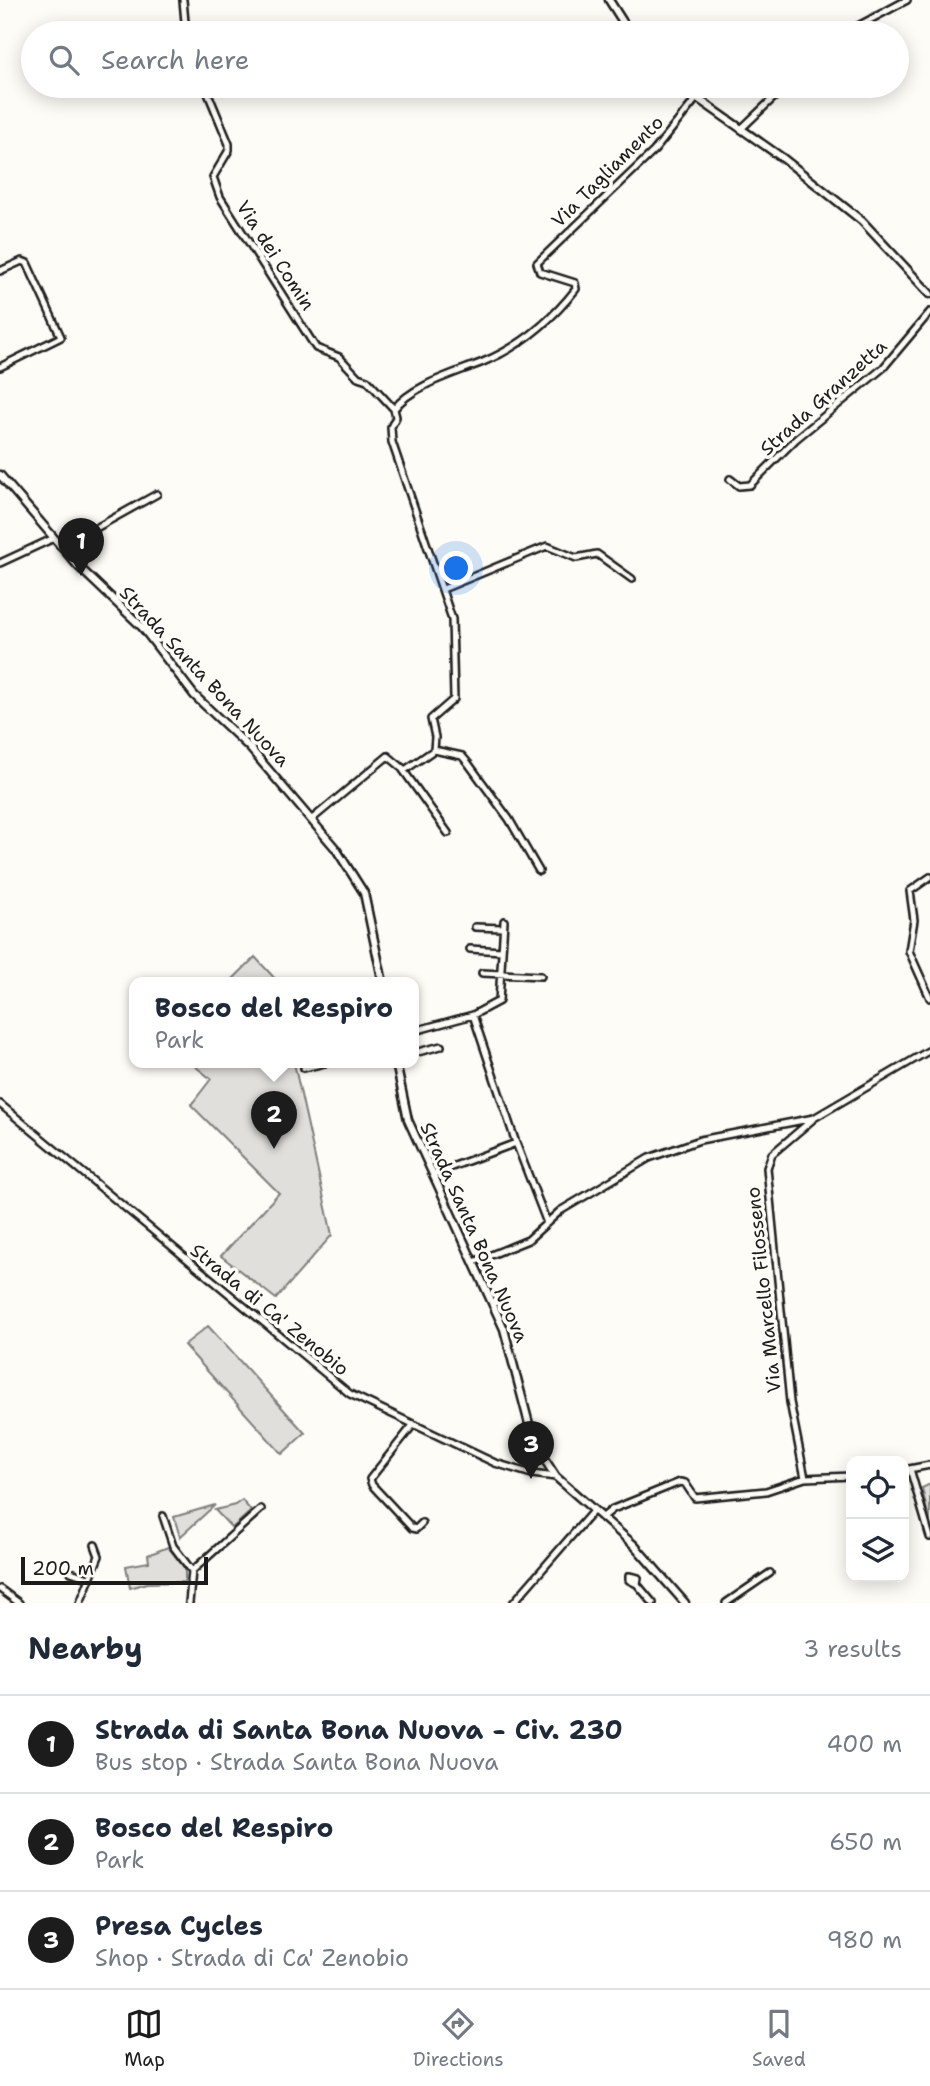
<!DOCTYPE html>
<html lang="en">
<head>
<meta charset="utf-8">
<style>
  :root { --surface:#fff; --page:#f6f6f7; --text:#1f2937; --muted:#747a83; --line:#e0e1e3; --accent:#1c1c1c }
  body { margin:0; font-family:"Shantell Sans",sans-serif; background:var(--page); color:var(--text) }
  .controls { position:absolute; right:21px; bottom:21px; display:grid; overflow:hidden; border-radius:14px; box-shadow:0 4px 18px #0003 }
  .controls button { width:63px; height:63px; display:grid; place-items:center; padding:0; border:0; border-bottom:2px solid var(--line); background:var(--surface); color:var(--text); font:35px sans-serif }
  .scale { position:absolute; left:21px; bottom:18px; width:187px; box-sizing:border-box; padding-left:7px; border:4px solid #1c1c1c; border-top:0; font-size:19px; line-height:24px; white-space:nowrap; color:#1c1c1c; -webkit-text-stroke:5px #fdfcf7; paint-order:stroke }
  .you { position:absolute; left:457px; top:569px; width:24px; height:24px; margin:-18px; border:5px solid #fff; border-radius:50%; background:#1a73e8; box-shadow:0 0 0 10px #1a73e833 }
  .badge { display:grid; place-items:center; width:46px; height:46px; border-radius:50%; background:var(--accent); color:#fff; font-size:23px; font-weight:700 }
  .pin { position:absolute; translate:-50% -58px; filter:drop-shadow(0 2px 4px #0008) }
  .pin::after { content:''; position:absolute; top:37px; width:24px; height:21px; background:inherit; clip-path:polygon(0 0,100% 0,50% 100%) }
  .popup { position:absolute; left:129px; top:977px; width:290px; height:91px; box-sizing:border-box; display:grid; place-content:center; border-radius:14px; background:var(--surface); filter:drop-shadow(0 2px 5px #0005); font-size:23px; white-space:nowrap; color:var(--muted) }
  .popup b { font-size:26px; color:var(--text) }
  .popup::after { content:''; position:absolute; left:50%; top:100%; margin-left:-14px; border:14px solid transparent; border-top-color:var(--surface) }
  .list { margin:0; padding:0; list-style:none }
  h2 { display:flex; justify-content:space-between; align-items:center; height:91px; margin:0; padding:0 28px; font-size:30px }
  h2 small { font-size:23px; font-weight:400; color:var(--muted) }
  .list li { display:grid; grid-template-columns:46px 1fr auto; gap:21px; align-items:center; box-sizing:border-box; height:98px; padding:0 28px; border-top:2px solid var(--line) }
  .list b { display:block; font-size:26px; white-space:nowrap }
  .list p { margin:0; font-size:23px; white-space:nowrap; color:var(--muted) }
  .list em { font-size:23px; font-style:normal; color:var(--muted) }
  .icon { flex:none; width:38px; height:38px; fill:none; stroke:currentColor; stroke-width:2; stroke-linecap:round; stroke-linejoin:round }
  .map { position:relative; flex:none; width:930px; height:1603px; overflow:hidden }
  .search { position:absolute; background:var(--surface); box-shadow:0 4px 18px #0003; left:21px; right:21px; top:21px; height:77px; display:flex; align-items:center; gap:18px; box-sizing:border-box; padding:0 24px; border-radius:38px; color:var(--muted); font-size:26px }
  .sheet { height:385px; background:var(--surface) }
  nav { display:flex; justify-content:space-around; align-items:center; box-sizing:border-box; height:98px; border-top:2px solid var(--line); background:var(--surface); font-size:19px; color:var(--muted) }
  nav a { display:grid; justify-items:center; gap:4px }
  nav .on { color:var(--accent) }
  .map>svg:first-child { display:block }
  .green { fill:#e0dfdb; stroke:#7e7e7c; stroke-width:2 }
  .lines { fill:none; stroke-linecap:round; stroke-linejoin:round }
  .minor-casing { stroke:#1c1c1c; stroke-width:10 }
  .tertiary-casing { stroke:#1c1c1c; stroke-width:11 }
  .minor { stroke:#fdfcf7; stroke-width:5 }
  .tertiary { stroke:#fdfcf7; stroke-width:6 }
  .labels { text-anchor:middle; stroke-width:7; stroke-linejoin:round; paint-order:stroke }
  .street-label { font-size:19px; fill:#1c1c1c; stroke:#fdfcf7 }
</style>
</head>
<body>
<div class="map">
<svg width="930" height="1603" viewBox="0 0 930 1603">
  <rect width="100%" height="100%" fill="#fdfcf7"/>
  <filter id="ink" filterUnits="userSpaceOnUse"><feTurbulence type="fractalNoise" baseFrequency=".0143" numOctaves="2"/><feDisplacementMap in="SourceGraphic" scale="14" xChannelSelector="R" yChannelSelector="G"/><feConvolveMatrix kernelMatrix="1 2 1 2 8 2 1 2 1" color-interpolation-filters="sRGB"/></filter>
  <g filter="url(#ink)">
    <!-- green -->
    <path class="green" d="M255 957 279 983H229Z
      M191 1063H294L332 1235 276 1299 221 1256 279 1193 191 1105 211 1079Z
      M208 1326 305 1433 282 1454 184 1345Z
      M930 1484V1525L922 1488Z
      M242 1500 251 1511 232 1528 215 1510 235 1505Z
      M215 1505 180 1537 174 1517Z
      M168 1547 185 1569V1582L147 1583 130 1588 126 1566 149 1562 148 1555Z"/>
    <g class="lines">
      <!-- minor casing -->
      <g class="minor-casing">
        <path id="minor" d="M183 0 186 33
          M845 33 907 0
          M205 86 229 144V150L213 177 220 197 316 348 339 357 358 377 367 380 394 409C412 385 456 373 483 362 522 346 551 321 576 289L575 283 540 272 537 263 654 151 696 99
          M741 129 786 86
          M0 271 22 261 27 263 61 337 0 367
          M730 479 739 486 750 485 796 439 883 368 930 312
          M62 547 157 494
          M0 563 54 538
          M443 589 547 546 576 558 597 554 632 579
          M434 750 462 756 468 763 509 819 539 871
          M401 767 448 833
          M311 820 388 756 405 770 434 750 435 737 431 719 454 699 452 619 392 442 391 427 396 417 394 409
          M930 877 910 891 914 920 909 951 930 998
          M475 927 503 928
          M470 949 502 951
          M482 973 541 976
          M473 1015 516 1143
          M414 1031 473 1015 499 1001 504 921
          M414 1053 441 1046
          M304 1068 325 1063
          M0 1104 350 1394 495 1463 532 1474 556 1477
          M433 1174 516 1143 547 1223
          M474 1262 528 1240 560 1211 649 1158 700 1140 814 1118 930 1050
          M413 1425 370 1479 372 1485 412 1528 416 1529 422 1523
          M910 1469 930 1537
          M904 1470 930 1465
          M805 1478 790 1402 767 1168 772 1154 812 1120
          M163 1516 173 1546 192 1571
          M603 1517 613 1509 680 1482 685 1483 695 1498 766 1491 805 1478 851 1476
          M71 1572 89 1578
          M637 1584 638 1578 629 1576V1580L637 1584 653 1603
          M0 1589 19 1603
          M80 1603 99 1556 95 1545
          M189 1603 192 1571 261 1509
          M513 1603 594 1510
          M726 1603 770 1573"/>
      </g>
      <!-- tertiary casing -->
      <g class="tertiary-casing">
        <path id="tertiary" d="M609 0 630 33
          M680 86 784 159 862 221 930 294
          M0 475 78 566 142 627 194 695 249 747 336 849 364 893 383 983
          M396 1063 408 1120 504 1329 534 1443 556 1477 634 1545 685 1603"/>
      </g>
      <!-- minor -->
      <use href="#minor" class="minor"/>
      <!-- tertiary -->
      <use href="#tertiary" class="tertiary"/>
    </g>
  </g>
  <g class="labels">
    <!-- street labels -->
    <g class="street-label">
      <text transform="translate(607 171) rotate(-45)" y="7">Via Tagliamento</text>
      <text transform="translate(276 255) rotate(57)" y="7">Via dei Comin</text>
      <text transform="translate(823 397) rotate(-42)" y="7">Strada Granzetta</text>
      <text transform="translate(205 676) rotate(47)" y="7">Strada Santa Bona Nuova</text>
      <text transform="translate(475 1232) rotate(66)" y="7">Strada Santa Bona Nuova</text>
      <text transform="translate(763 1290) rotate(-96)" y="7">Via Marcello Filosseno</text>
      <text transform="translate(270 1309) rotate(39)" y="7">Strada di Ca' Zenobio</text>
    </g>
  </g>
</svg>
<div class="controls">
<button><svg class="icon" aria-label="locate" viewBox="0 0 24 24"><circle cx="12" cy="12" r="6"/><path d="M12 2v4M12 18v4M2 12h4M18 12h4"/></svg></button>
<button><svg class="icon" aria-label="layers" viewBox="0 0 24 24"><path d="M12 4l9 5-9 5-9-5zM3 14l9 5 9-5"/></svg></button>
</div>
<div class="scale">200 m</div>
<div class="you"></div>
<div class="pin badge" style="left:81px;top:576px">1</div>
<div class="pin badge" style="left:274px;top:1149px">2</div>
<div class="popup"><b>Bosco del Respiro</b>Park</div>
<div class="pin badge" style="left:531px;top:1479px">3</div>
<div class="search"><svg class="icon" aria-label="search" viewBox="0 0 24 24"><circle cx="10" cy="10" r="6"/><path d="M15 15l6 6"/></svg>Search here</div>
</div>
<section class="sheet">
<h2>Nearby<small>3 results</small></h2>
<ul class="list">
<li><span class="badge">1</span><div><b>Strada di Santa Bona Nuova - Civ. 230</b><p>Bus stop · Strada Santa Bona Nuova</p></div><em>400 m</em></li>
<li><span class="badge">2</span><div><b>Bosco del Respiro</b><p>Park</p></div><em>650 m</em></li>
<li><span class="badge">3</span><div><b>Presa Cycles</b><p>Shop · Strada di Ca' Zenobio</p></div><em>980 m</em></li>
</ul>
</section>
<nav>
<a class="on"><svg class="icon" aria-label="map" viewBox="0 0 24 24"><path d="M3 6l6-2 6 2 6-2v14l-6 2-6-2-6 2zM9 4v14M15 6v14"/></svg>Map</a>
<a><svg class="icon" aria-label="directions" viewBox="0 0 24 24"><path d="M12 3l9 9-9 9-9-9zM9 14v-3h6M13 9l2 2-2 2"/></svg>Directions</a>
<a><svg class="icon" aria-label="saved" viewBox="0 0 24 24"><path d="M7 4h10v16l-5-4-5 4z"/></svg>Saved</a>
</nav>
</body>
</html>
